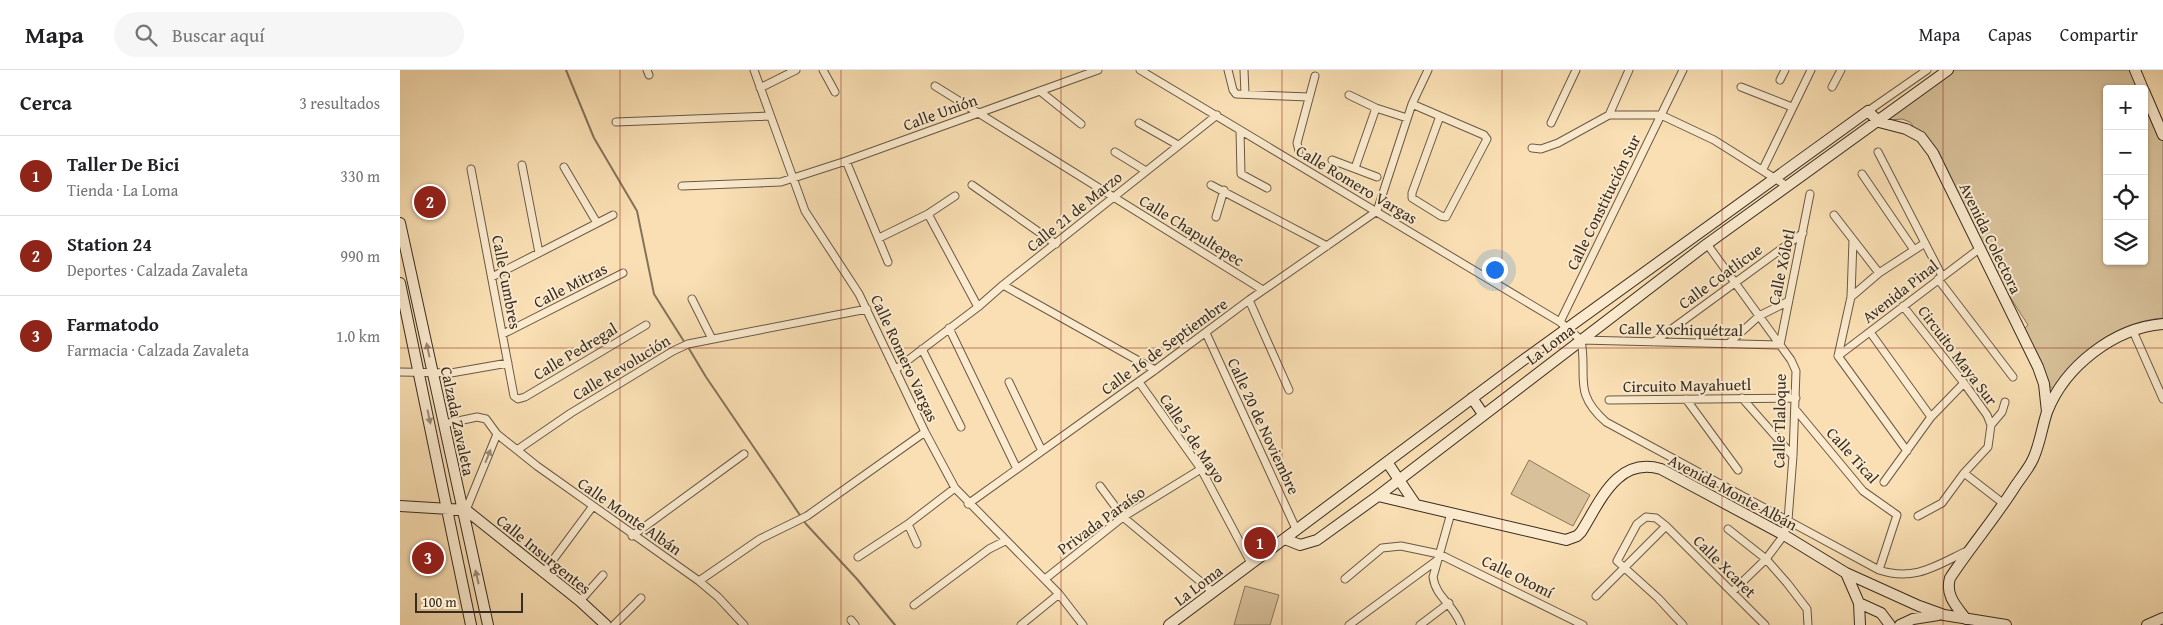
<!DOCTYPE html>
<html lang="es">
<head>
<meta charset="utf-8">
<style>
  :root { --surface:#fff; --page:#f6f6f6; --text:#202124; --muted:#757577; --line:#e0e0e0; --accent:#8f2418 }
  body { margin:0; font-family:"Gentium Book Plus",serif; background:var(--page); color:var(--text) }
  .controls { position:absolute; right:15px; top:15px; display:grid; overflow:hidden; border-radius:5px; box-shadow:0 1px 4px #0004 }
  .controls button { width:45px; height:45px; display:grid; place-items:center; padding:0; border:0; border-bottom:1px solid var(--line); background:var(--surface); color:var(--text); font:25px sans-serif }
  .scale { position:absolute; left:15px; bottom:12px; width:108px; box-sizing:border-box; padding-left:5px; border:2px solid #382c20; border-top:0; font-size:14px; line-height:18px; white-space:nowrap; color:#382c20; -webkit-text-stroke:4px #fbeace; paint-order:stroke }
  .you { position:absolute; left:1094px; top:199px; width:18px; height:18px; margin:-12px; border:4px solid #fff; border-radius:50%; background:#1a73e8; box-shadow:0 0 0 8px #1a73e833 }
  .badge { display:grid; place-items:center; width:32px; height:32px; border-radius:50%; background:var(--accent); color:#fff; font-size:16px; font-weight:700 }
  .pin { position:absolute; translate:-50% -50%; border:2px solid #fff; box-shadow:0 1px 5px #0006 }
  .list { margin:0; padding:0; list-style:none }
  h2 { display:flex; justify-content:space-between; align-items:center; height:65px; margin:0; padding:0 20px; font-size:21px }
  h2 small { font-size:16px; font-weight:400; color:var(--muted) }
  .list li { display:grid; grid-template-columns:32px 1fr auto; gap:15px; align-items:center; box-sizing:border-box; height:80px; padding:0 20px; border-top:1px solid var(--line) }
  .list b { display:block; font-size:19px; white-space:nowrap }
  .list p { margin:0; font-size:16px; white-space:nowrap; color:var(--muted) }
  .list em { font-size:16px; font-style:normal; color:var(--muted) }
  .icon { flex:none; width:28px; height:28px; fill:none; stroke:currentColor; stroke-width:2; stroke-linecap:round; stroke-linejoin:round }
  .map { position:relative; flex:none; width:1763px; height:555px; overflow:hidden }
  header { display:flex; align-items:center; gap:30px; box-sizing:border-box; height:70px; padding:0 25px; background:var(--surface); border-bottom:1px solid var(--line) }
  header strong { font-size:24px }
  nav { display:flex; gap:28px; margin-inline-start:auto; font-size:18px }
  .search { width:350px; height:45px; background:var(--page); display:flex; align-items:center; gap:12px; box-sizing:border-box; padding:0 18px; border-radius:28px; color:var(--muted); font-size:19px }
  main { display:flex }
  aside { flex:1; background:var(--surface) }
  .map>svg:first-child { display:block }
  .green { fill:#d8c19a; stroke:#88765d }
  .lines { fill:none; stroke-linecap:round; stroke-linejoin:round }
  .stream { stroke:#84735a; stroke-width:2 }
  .street-casing { stroke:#685945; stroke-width:9 }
  .secondary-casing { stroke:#382c20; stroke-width:12 }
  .street { stroke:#fbeace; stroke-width:7 }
  .secondary { stroke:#fbeace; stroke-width:10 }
  .oneway { fill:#9a8b77 }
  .grid { fill:none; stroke:#8f2418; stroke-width:1; stroke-opacity:0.55 }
  .labels { text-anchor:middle; stroke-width:4; stroke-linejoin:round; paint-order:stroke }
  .street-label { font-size:16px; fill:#382c20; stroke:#fbeace }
</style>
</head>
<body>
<header>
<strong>Mapa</strong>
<div class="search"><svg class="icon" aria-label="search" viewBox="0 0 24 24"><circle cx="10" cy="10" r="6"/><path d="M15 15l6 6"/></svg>Buscar aquí</div>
<nav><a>Mapa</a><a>Capas</a><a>Compartir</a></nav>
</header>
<main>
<aside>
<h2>Cerca<small>3 resultados</small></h2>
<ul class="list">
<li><span class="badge">1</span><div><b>Taller De Bici</b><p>Tienda · La Loma</p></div><em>330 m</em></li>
<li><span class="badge">2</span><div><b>Station 24</b><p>Deportes · Calzada Zavaleta</p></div><em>990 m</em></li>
<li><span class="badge">3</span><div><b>Farmatodo</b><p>Farmacia · Calzada Zavaleta</p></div><em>1.0 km</em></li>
</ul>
</aside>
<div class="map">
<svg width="1763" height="555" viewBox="0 0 1763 555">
  <rect width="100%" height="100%" fill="#f9dfb3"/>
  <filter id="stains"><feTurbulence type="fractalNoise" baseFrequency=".004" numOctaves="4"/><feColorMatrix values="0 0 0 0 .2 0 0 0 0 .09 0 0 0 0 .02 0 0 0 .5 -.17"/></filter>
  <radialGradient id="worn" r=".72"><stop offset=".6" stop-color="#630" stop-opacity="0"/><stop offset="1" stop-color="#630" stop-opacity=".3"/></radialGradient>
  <!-- green -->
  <path class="green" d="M1548 0H1735L1743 19H1707V191H1744V21L1763 65V248C1717 252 1677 281 1654 320L1645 312 1622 261 1628 255 1579 179 1533 83 1510 52 1502 49 1478 51Z
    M1129 390 1190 425 1173 456 1111 424Z
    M845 516 879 525 870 555H834Z"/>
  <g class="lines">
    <!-- stream -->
    <path class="stream" d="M166 0 194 68 237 141 254 224 285 273
      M288 277 306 307 406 454 457 509 495 555"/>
    <!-- street casing -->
    <g class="street-casing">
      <path id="street" d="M247 0 249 5
        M354 0 405 141 459 224 525 362 555 418 659 524 683 555
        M423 0 435 22
        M740 0 1160 252
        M828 0 833 20 836 24 909 27
        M844 0 845 24
        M1380 10 1385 0
        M535 16 863 220
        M1341 17 1392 37
        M1432 17 1441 0
        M360 18 396 0
        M640 21 681 54
        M949 25 976 38 1007 48
        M1012 34 1084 65 1087 69 1046 147 1041 146 1012 128V123L1040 46
        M1468 41 1527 0
        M1209 45 1229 0
        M216 52 369 46
        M739 53 778 75
        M1151 53 1176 0
        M840 60 841 104 867 118
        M1132 78 1141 79 1158 73 1209 45H1261L1314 70 1387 116
        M899 81 897 73 915 6
        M715 82 746 101
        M1478 82 1542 206
        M932 90 977 107
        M446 91 488 192
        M122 95 139 183
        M164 97 197 153
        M955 98 976 38
        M71 99 114 326 118 329 125 327 246 255
        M1363 99 1411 0
        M1462 104 1514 180
        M572 115 656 174
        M811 115 927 176
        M282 116 381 112 446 91 698 0
        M977 141 1012 34 1028 0
        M528 144 578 237
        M1434 145 1479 203
        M816 147 824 120
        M479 168 528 144 555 126
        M1307 174 1391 290 1396 301 1393 386 1388 450 1384 465 1366 489 1332 522
        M92 207 213 145
        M1538 209 1613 307
        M603 215 755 300
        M1451 227 1479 203 1525 173
        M292 229 312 269
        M849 230 889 320
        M1503 236 1564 313 1587 345 1591 355 1588 377 1564 403 1542 433 1518 446
        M549 258 617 399
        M1733 261 1763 329
        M1470 262 1531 347
        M806 263 897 461
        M103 264 223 203
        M1181 270C1188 307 1172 322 1206 352L1479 500C1515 512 1537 495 1569 480
        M1181 270 1380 275 1410 124
        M1181 270 1160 252 1283 0
        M1254 272 1403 163
        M1328 274 1359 246 1387 232
        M522 279 561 357
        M1438 286 1579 179
        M1438 286 1451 227 1453 170
        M1438 286 1507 381
        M495 300 578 237 603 215 817 45
        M0 302 51 303 108 293
        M609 312 642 381
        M739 312 801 399 851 493
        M1342 328 1393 386
        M1286 329 1338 400
        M1209 330 1396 328
        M1395 339 1463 421 1497 445 1479 500
        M44 354 77 347 86 349 97 364 137 396 299 511 318 527 344 555
        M1591 355 1602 342 1605 332
        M117 380 171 343 273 281 288 274 467 239
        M1564 403 1604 434
        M1484 412 1531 347 1564 313
        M700 416 723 447 813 522
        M568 434 755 300 849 230 977 141
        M66 440 97 364
        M1051 443 1033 507C1036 528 1053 533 1061 555
        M1328 459 1366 489 1387 513 1407 539 1408 555
        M232 466 344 384
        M517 474 508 454 555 418
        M458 487 508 454
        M144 502 193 436
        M645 509 723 447 801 399
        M945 509 982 478 1001 476 1039 484 1183 555
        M299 511 360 469 407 446 525 362
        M1196 526 1266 456
        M180 531 203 505
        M514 535 589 479 605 471
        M451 550 455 555
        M214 555 241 528
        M621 555 659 524
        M949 555 1036 491
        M1020 555 1049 533
        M1283 555 1258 528 1217 491 1237 454 1246 447 1256 448 1266 456 1365 555"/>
    </g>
    <!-- secondary casing -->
    <g class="secondary-casing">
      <path id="secondary" d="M1735 0 1743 19
        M1744 21 1763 65
        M0 153 88 555
        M0 213 71 555
        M1072 328 1083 344
        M987 392 1016 435
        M978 426 1166 470 1177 466 1181 462C1200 432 1217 386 1261 399L1384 465 1446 503 1519 536 1544 545 1606 555
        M0 436 66 440 180 531 206 555
        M885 469 900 475 917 470 978 426 1307 174 1548 0
        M1446 503 1459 533 1460 555
        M1459 533 1481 543 1490 555
        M1566 549C1556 536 1545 525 1550 508 1571 476 1596 447 1616 415 1622 406 1629 398 1633 389 1640 374 1642 357 1647 342 1665 296 1714 258 1763 254
        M769 555 1122 291 1468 41 1479 52 1506 59 1521 67 1533 83 1638 297 1644 314 1647 342
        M1500 555 1513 549 1538 545
        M1747 555 1763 548"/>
    </g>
    <!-- street -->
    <use href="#street" class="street"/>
    <!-- secondary -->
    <use href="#secondary" class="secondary"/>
  </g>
  <!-- one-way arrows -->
  <defs><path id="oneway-solid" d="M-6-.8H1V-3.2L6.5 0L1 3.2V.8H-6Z" transform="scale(1.25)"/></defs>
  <g class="oneway">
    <use href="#oneway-solid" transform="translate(28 280) rotate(-102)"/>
    <use href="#oneway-solid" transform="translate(29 347) rotate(78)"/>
    <use href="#oneway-solid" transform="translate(88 386) rotate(-68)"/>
    <use href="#oneway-solid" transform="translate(77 507) rotate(-103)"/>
  </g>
  <!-- grid -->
  <path class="grid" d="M220 0V555M441 0V555M661 0V555M882 0V555M1102 0V555M1322 0V555M1543 0V555M0 278H1763"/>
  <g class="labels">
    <!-- street labels -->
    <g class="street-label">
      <text transform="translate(540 42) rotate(-20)" y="6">Calle Unión</text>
      <text transform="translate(957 114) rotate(31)" y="6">Calle Romero Vargas</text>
      <text transform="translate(1203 132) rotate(-64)" y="6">Calle Constitución Sur</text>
      <text transform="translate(674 141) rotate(-39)" y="6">Calle 21 de Marzo</text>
      <text transform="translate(792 160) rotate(32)" y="6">Calle Chapultepec</text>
      <text transform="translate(1591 168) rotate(64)" y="6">Avenida Colectora</text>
      <text transform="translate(1381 197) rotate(-78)" y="6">Calle Xólotl</text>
      <text transform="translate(1320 206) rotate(-36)" y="6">Calle Coatlicue</text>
      <text transform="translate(107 212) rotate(79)" y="6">Calle Cumbres</text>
      <text transform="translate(170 215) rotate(-27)" y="6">Calle Mitras</text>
      <text transform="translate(1500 221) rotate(-38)" y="6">Avenida Pinal</text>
      <text transform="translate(1281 259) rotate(1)" y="6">Calle Xochiquétzal</text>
      <text transform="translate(1150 274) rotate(-37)" y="6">La Loma</text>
      <text transform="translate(764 276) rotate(-36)" y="6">Calle 16 de Septiembre</text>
      <text transform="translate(175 281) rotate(-31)" y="6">Calle Pedregal</text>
      <text transform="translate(1558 285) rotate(53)" y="6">Circuito Maya Sur</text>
      <text transform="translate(505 288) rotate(65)" y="6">Calle Romero Vargas</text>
      <text transform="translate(221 297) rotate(-31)" y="6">Calle Revolución</text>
      <text transform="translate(1287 315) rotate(-1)" y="6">Circuito Mayahuetl</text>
      <text transform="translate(58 351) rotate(78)" y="6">Calzada Zavaleta</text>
      <text transform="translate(1379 351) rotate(-89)" y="6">Calle Tlaloque</text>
      <text transform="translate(864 356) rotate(65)" y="6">Calle 20 de Noviembre</text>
      <text transform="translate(793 368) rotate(56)" y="6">Calle 5 de Mayo</text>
      <text transform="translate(1453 385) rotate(48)" y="6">Calle Tical</text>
      <text transform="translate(1333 422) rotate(28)" y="6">Avenida Monte Albán</text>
      <text transform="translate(230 446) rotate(35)" y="6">Calle Monte Albán</text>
      <text transform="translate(701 450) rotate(-36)" y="6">Privada Paraíso</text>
      <text transform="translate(144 484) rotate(39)" y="6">Calle Insurgentes</text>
      <text transform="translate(1325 496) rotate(45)" y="6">Calle Xcaret</text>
      <text transform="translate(1118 506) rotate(26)" y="6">Calle Otomí</text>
      <text transform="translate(798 515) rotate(-37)" y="6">La Loma</text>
    </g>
  </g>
  <rect width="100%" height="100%" filter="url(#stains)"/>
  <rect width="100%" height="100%" fill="url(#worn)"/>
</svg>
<div class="controls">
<button>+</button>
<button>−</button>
<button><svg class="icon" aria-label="locate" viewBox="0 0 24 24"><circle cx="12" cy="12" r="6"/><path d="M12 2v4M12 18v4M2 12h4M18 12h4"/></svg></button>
<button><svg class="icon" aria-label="layers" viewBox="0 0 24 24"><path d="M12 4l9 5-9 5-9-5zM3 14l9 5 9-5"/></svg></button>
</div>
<div class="scale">100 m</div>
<div class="you"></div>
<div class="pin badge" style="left:860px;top:473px">1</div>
<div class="pin badge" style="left:30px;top:132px">2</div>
<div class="pin badge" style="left:28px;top:488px">3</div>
</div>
</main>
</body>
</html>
